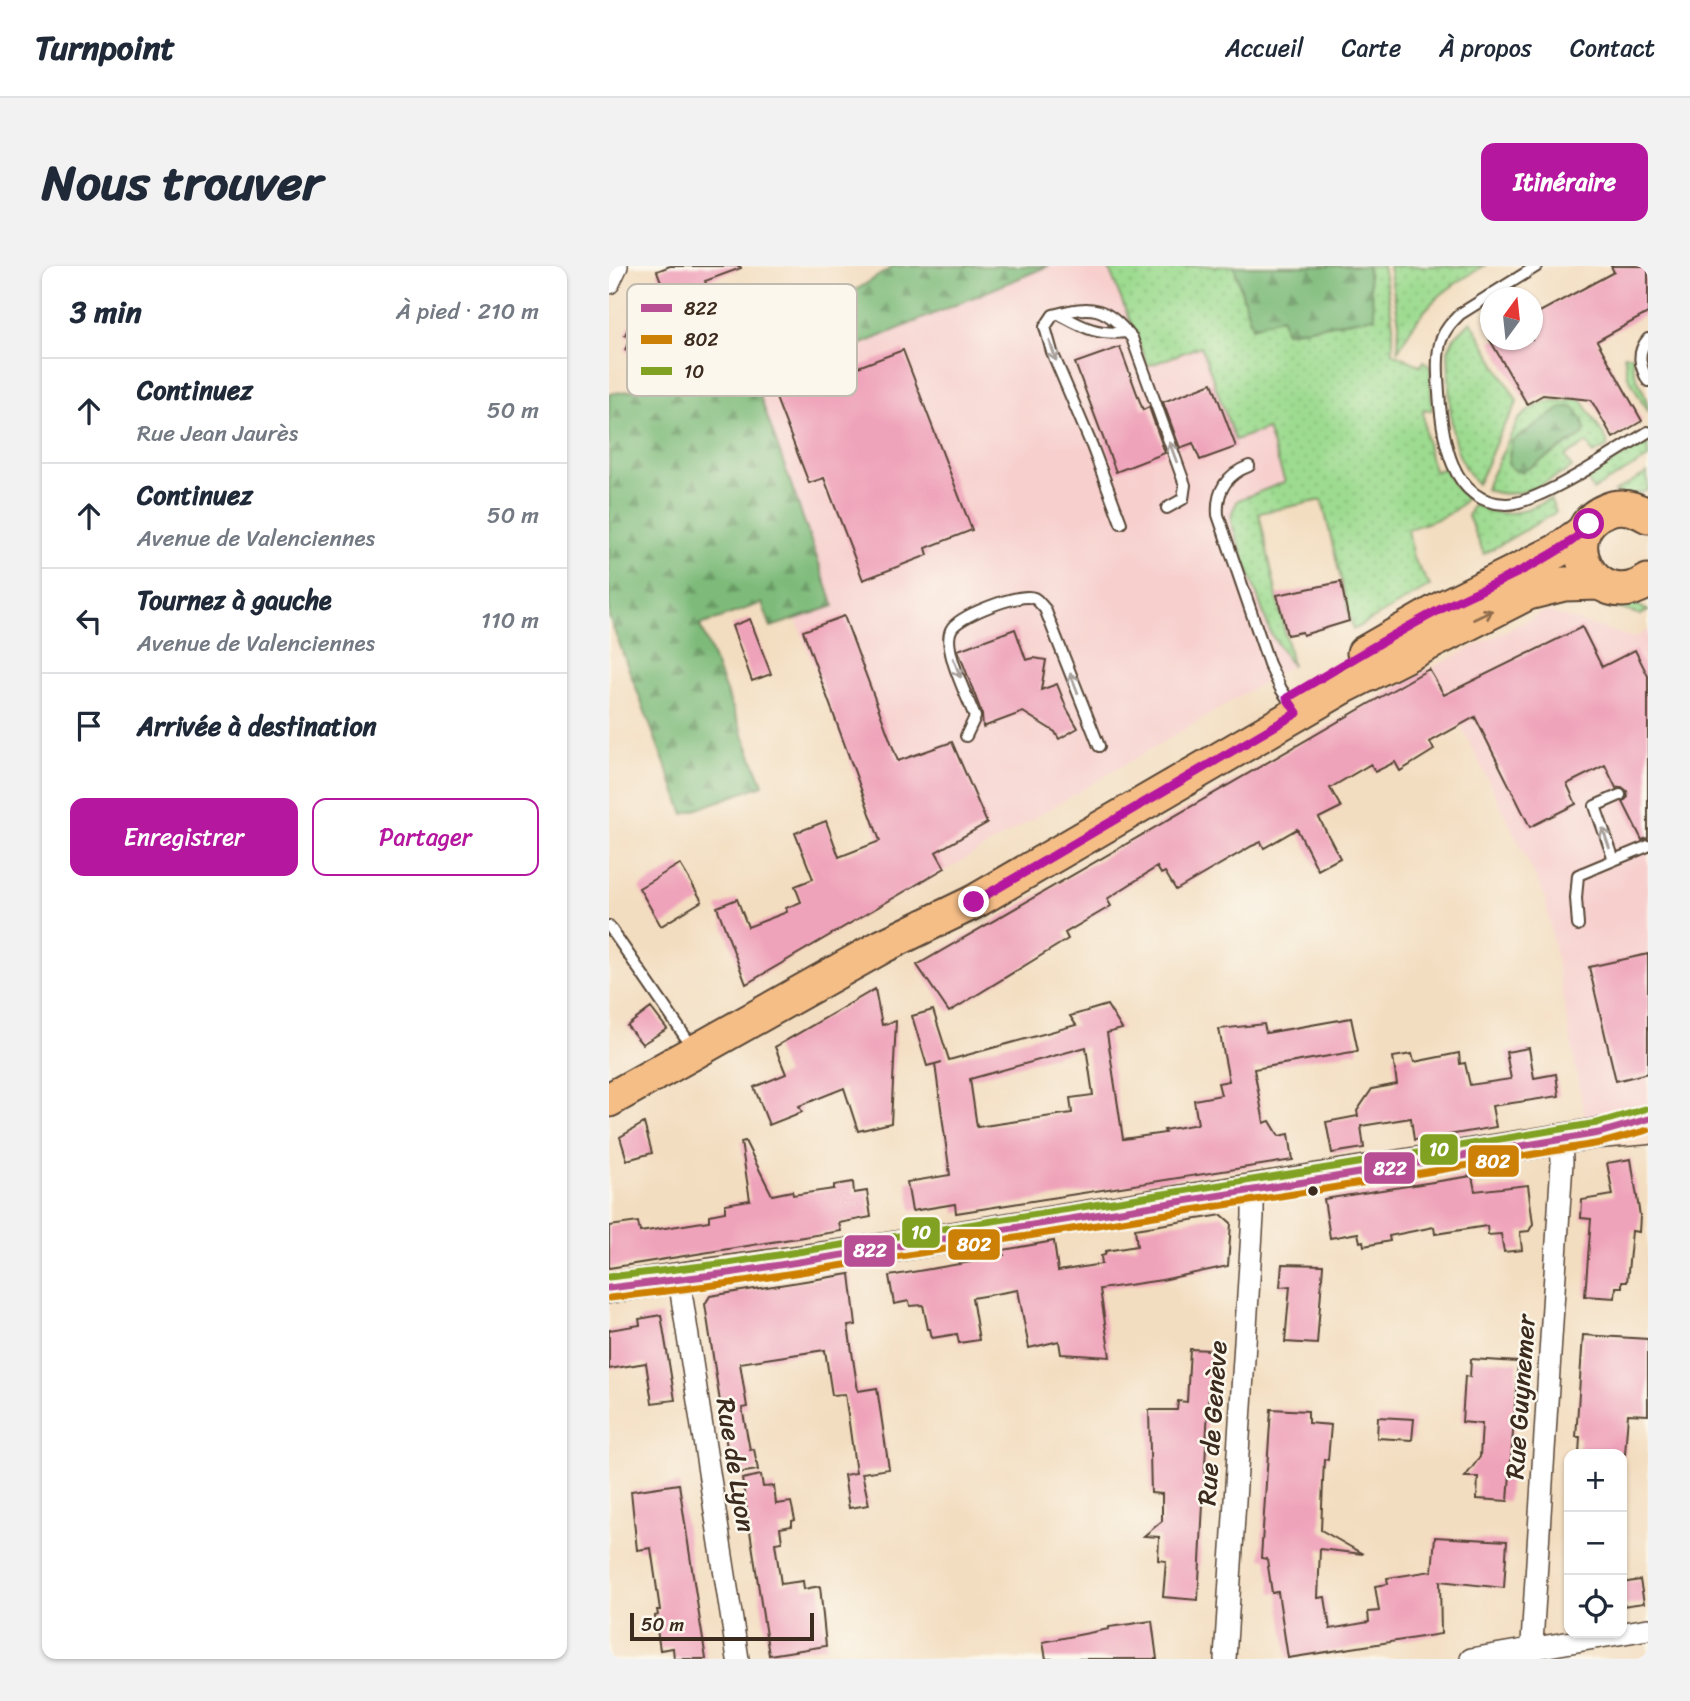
<!DOCTYPE html>
<html lang="fr">
<head>
<meta charset="utf-8">
<style>
  :root { --surface:#fff; --page:#f2f2f3; --text:#1f2937; --muted:#747a83; --line:#e0e1e3; --accent:#b5179e }
  body { margin:0; font-family:Sriracha,sans-serif; background:var(--page); color:var(--text) }
  .controls { position:absolute; right:21px; bottom:21px; display:grid; overflow:hidden; border-radius:14px; box-shadow:0 2px 5px #0004 }
  .controls button { width:63px; height:63px; display:grid; place-items:center; padding:0; border:0; border-bottom:2px solid var(--line); background:var(--surface); color:var(--text); font:35px sans-serif }
  .compass { position:absolute; left:871px; top:21px; width:63px; height:63px; border-radius:50%; background:var(--surface); box-shadow:0 2px 5px #0004; rotate:15deg }
  .scale { position:absolute; left:21px; bottom:18px; width:184px; box-sizing:border-box; padding-left:7px; border:4px solid #3b2a1e; border-top:0; font-size:19px; line-height:24px; white-space:nowrap; color:#3b2a1e; -webkit-text-stroke:5px #fbf7ec; paint-order:stroke }
  .stop { position:absolute; width:21px; height:21px; margin:-16px; border:5px solid #b5179e; border-radius:50%; background:#fff }
  .stop.end { background:#b5179e; border-color:#fff; box-shadow:0 2px 7px #0008 }
  .list { margin:0; padding:0; list-style:none }
  h2 { display:flex; justify-content:space-between; align-items:center; height:91px; margin:0; padding:0 28px; font-size:30px }
  h2 small { font-size:23px; font-weight:400; color:var(--muted) }
  .list li { display:grid; grid-template-columns:46px 1fr auto; gap:21px; align-items:center; box-sizing:border-box; height:105px; padding:0 28px; border-top:2px solid var(--line) }
  .list b { display:block; font-size:26px; white-space:nowrap }
  .list p { margin:0; font-size:23px; white-space:nowrap; color:var(--muted) }
  .list em { font-size:23px; font-style:normal; color:var(--muted) }
  .actions { display:flex; gap:14px; padding:21px 28px }
  .actions a { flex:1; padding:16px 0; border:2px solid var(--accent); border-radius:14px; text-align:center; font-size:24px; color:var(--accent) }
  .actions .main { background:var(--accent); color:#fff }
  .icon { flex:none; width:38px; height:38px; fill:none; stroke:currentColor; stroke-width:2; stroke-linecap:round; stroke-linejoin:round }
  .map { position:relative; flex:none; width:1039px; height:1393px; overflow:hidden; border-radius:14px }
  header { display:flex; align-items:center; gap:42px; box-sizing:border-box; height:98px; padding:0 35px; background:var(--surface); border-bottom:2px solid var(--line) }
  header strong { font-size:33px }
  nav { display:flex; gap:38px; margin-inline-start:auto; font-size:24px }
  .intro { display:flex; align-items:center; justify-content:space-between; box-sizing:border-box; height:168px; padding:0 42px }
  h1 { margin:0; font-size:49px }
  .button { padding:18px 32px; border-radius:14px; background:var(--accent); color:#fff; font-size:24px; font-weight:700 }
  main { display:flex; gap:42px; padding:0 42px }
  aside { flex:1; background:var(--surface); border-radius:14px; box-shadow:0 2px 5px #0004 }
  .map>svg:first-child { display:block }
  .built { fill:#f7d0ce }
  .grass { fill:url(#grass-dots); stroke:#6c8257; stroke-width:2 }
  .forest { fill:url(#forest-firs); stroke:#5c724c; stroke-width:2 }
  .building { fill:#efa3ba; fill-rule:evenodd }
  .lines { fill:none; stroke-linecap:round; stroke-linejoin:round }
  .lane-casing { stroke:#574536; stroke-width:14 }
  .street-casing { stroke:#574536; stroke-width:24 }
  .secondary-casing { stroke:#574536; stroke-width:33 }
  .primary-casing { stroke:#574536; stroke-width:37 }
  .lane { stroke:#fff; stroke-width:10 }
  .street { stroke:#fff; stroke-width:21 }
  .secondary { stroke:#fbe5cf; stroke-width:30 }
  .primary { stroke:#f6be87; stroke-width:33 }
  .bus-1-casing { stroke:#fbf7ec; stroke-width:12 }
  .bus-2-casing { stroke:#fbf7ec; stroke-width:12 }
  .bus-3-casing { stroke:#fbf7ec; stroke-width:12 }
  .bus-1 { stroke:#b84e94; stroke-width:7 }
  .bus-2 { stroke:#cd8006; stroke-width:7 }
  .bus-3 { stroke:#80a122; stroke-width:7 }
  .oneway { stroke:#a79f9a }
  .oneway2 { stroke:#8f6d4d }
  .route { stroke:#b5179e; stroke-width:9 }
  .bus-dot { fill:#3b2a1e; stroke:#fbf7ec; stroke-width:2.5 }
  .labels { text-anchor:middle; stroke-width:5; stroke-linejoin:round; paint-order:stroke }
  .street-label { font-size:26px; fill:#3b2a1e; stroke:#fbf7ec }
  .key { fill:#fbf7ec; stroke:#c1baae; stroke-width:2 }
  .key-label { font-size:19px; fill:#3b2a1e }
  .line-badge { stroke:#fbf7ec; stroke-width:2.5 }
  .badge-label { font-size:19px; text-anchor:middle; font-weight:bold; fill:#fff }
</style>
</head>
<body>
<header>
<strong>Turnpoint</strong>
<nav><a>Accueil</a><a>Carte</a><a>À propos</a><a>Contact</a></nav>
</header>
<div class="intro"><h1>Nous trouver</h1><a class="button">Itinéraire</a></div>
<main>
<aside>
<h2>3 min<small>À pied · 210 m</small></h2>
<ul class="list">
<li><svg class="icon" aria-label="ahead" viewBox="0 0 24 24"><path d="M12 20V5M6 11l6-6 6 6"/></svg><div><b>Continuez</b><p>Rue Jean Jaurès</p></div><em>50 m</em></li>
<li><svg class="icon" aria-label="ahead" viewBox="0 0 24 24"><path d="M12 20V5M6 11l6-6 6 6"/></svg><div><b>Continuez</b><p>Avenue de Valenciennes</p></div><em>50 m</em></li>
<li><svg class="icon" aria-label="left" viewBox="0 0 24 24"><path d="M17 20v-9H6M10 6l-5 5 5 5"/></svg><div><b>Tournez à gauche</b><p>Avenue de Valenciennes</p></div><em>110 m</em></li>
<li><svg class="icon" aria-label="arrive" viewBox="0 0 24 24"><path d="M6 21V4h12l-3 4 3 4H6"/></svg><div><b>Arrivée à destination</b></div></li>
</ul>
<div class="actions"><a class="main">Enregistrer</a><a>Partager</a></div>
</aside>
<div class="map">
<svg width="1039" height="1393" viewBox="0 0 1039 1393">
  <defs>
    <pattern id="grass-dots" width="8" height="8" patternUnits="userSpaceOnUse" patternTransform="scale(1.75)"><rect width="8" height="8" fill="#9ddb90"/><path d="M2 2h.1M6 6h.1" fill="none" stroke="#88bc7c" stroke-width="1.8" stroke-linecap="round"/></pattern>
    <pattern id="forest-firs" width="22" height="20" patternUnits="userSpaceOnUse" patternTransform="scale(1.75)"><rect width="22" height="20" fill="#7ebb7a"/><path d="M5 1l3.5 6h-7zM16 11l3.5 6h-7z" fill="#689863"/></pattern>
  </defs>
  <rect width="100%" height="100%" fill="#fbf7ec"/>
  <filter id="ink" filterUnits="userSpaceOnUse"><feTurbulence type="fractalNoise" baseFrequency=".0143" numOctaves="2"/><feDisplacementMap in="SourceGraphic" scale="14" xChannelSelector="R" yChannelSelector="G"/><feConvolveMatrix kernelMatrix="1 2 1 2 8 2 1 2 1" color-interpolation-filters="sRGB"/></filter>
  <filter id="wash" filterUnits="userSpaceOnUse"><feTurbulence type="fractalNoise" baseFrequency=".00686" numOctaves="4" result="noise"/><feDisplacementMap in="SourceGraphic" scale="28" xChannelSelector="R" yChannelSelector="G"/><feGaussianBlur stdDeviation="1.57" result="paint"/><feColorMatrix in="noise" values="0 0 0 0 0 0 0 0 0 0 0 0 0 0 0 0 0 1.4 0 .05"/><feComposite in="paint" operator="in"/></filter>
  <g filter="url(#wash)">
    <rect width="100%" height="100%" fill="#f3ddc0"/>
    <!-- built -->
    <path class="built" d="M439 0H499L509 21 643 61 713 234 650 247 684 399 292 631 187 353 225 339 148 122Z
      M937 345 1025 372 1039 364V871L989 878 975 848 936 631 852 459 820 403Z"/>
    <!-- grass -->
    <path class="grass" d="M499 0H625L643 61 673 51 677 66 765 51 758 0H774L784 58V87L812 100 815 95 821 101 823 144 814 145C816 167 818 186 826 206L835 202 845 220 857 233C843 251 820 256 799 263L804 292 821 320 744 364 713 234 650 247 683 400 662 368 622 256 623 246 629 234 676 216 658 163 626 174 592 80 539 100Z
      M780 0H875C832 25 813 40 789 85L790 56Z
      M862 55 908 135C906 146 897 154 892 165 883 183 878 201 868 218 835 183 842 130 839 85L845 72Z
      M1015 89H1023C1023 114 1039 125 1039 147L1019 110Z
      M960 132 973 134 998 175V181L984 188 978 177 956 190 963 202C935 217 908 237 876 223L909 154C925 138 937 134 959 136Z
      M1039 176V192L984 224 977 212Z
      M1038 207 1039 224 1022 230 1005 226Z
      M941 233 947 246 875 288 859 250 864 238C892 254 914 247 941 233Z
      M988 328 1030 340 1039 345 1031 349 981 333Z"/>
    <!-- forest -->
    <path class="forest" d="M285 0H439L148 122 225 340 162 361 153 337 91 359 154 519 75 548 0 351V128L55 119 193 58Z
      M625 0H758L766 51 676 66 673 51 643 61Z
      M954 141H964L973 153 976 163 974 169 913 206 903 203 899 197 903 175Z"/>
    <g id="blocks">
      <!-- building -->
      <path class="building" d="M61 0H131L132 2 96 15 98 20 59 34 48 5Z
        M1002 0H1039V47L988 75 1033 155 1004 172 982 134 934 129 918 138 881 74H923V50L1005 6Z
        M26 48 61 64 45 98 16 84 22 72 16 69Z
        M511 81 534 144 540 141 556 187 507 206 466 97Z
        M294 84 363 264 317 282 319 289 254 314 215 212 200 217 167 132Z
        M603 117 627 181 591 194 584 177 571 182 554 136Z
        M732 316 740 355 694 369 693 366 678 369 668 329Z
        M235 350 289 495 343 476 378 557 327 586 336 602 137 718 108 641 128 633 139 661 178 646 177 642 192 636 186 620 204 613 186 567 217 555 230 591 271 575 194 365Z
        M141 353 162 408 143 415 123 360Z
        M973 361 993 401 1026 384 1039 410V572L1033 574 1014 536 1019 531 1018 525 1013 521 1007 522 996 499 958 518 967 538 921 561 866 451 821 476 825 484 791 505 786 496 766 506 762 498 721 522 732 541 710 552 731 592 709 604 688 563 655 582 652 576 643 580 567 624 556 606 552 608 548 601 498 633 502 640 456 667 459 673 340 746 308 699 820 403 835 429Z
        M406 363 417 394 425 392 437 394 432 424 448 418 458 443 469 462 450 473 446 466 414 446 374 461 373 448 349 384Z
        M71 598 93 635 52 660 30 622Z
        M1039 688V807L1007 815 980 701Z
        M266 723 273 759 287 755 282 857 249 865 235 822 190 840 193 846 160 859 145 821 177 808 166 781Z
        M498 739 513 763 498 767 514 873 556 867 555 864 589 858 585 834 612 829 609 817 620 815 610 763 655 758 657 767 742 752 749 785 645 803 655 857 661 855 670 870 680 868 684 894 347 947 346 938 303 945 298 916 341 909 326 798 333 796 318 800 303 750 324 744 340 794 467 759 461 750ZM477 781 484 829 461 832 463 847 368 861 361 813Z
        M42 742 58 763 33 778 18 760Z
        M920 782 925 812 947 808 950 830 883 840 887 861 816 873 805 874 802 852 752 860 755 882 723 887 717 856 749 850 748 845 763 823 788 818 784 791 803 788 805 796 850 787 851 798 856 797 861 819 902 813 897 786Z
        M35 857 43 887 18 894 11 871Z
        M136 875 163 929 183 925 184 929 225 923V919L244 916 245 927 258 925 262 951 230 957 232 965 0 1002V960L29 956 31 966 100 955V949L116 946V938L141 934 132 876Z
        M1022 893 1031 950 1030 966 1023 965 1018 1016H1013V1021H1007L1006 1032 976 1030 982 953 972 952 973 934 1004 929 998 897Z
        M863 910 866 925 919 919 924 958 920 965 911 966 913 984 895 986 892 968 879 969 878 960 826 968 825 961 780 970 781 975 755 980 754 975 751 976 749 967 721 972 715 933Z
        M613 949 622 957 619 1000 553 1014 491 1023 501 1091 452 1088 450 1075 420 1082 409 1024 363 1032 370 1074 350 1077 348 1068 323 1072 321 1063H319L314 1039 301 1040 300 1035 285 1038 280 1010 368 995 395 989 394 984 445 975 449 1005 493 998 492 990 496 989 497 985 528 980 526 963Z
        M673 998 714 999 708 1078 676 1076 681 1020 671 1021Z
        M241 1008 247 1059 239 1060 249 1125 268 1122 280 1203 253 1207 260 1239 240 1242 235 1209 247 1207 236 1128 223 1129 216 1084 131 1097 138 1141 133 1142 141 1184 145 1183 149 1204 122 1208 96 1038 101 1030Z
        M52 1049 66 1134 43 1137 37 1097 0 1103V1064L31 1059 30 1053Z
        M974 1069 1039 1073V1149L1019 1148 1016 1188H970L971 1171H967Z
        M581 1083 602 1084 589 1334 554 1331 557 1295 549 1294 550 1271 535 1270 553 1255V1228L542 1227 540 1144H568L569 1135 578 1136Z
        M862 1093 909 1096 899 1235 868 1233 869 1211H856L871 1191 873 1158 853 1156 856 1110 861 1111Z
        M662 1143 699 1145V1157L722 1159 719 1194 715 1193 712 1264 754 1288 711 1283 709 1332 716 1331 721 1363 760 1356 759 1346 770 1345 766 1320 779 1318 778 1312 823 1305 826 1271 898 1275 895 1322 831 1315 832 1368 679 1392 669 1326 663 1327 658 1293 652 1292Z
        M769 1151 805 1153 803 1174 768 1172Z
        M152 1209 154 1221 165 1220 167 1238 182 1236 186 1254 183 1255V1260L171 1262 173 1276 166 1277 172 1318 194 1315 195 1323 211 1320 217 1380 160 1389 133 1213Z
        M70 1218 91 1355 97 1393H65L64 1382 51 1384 46 1350 49 1349 48 1344H51L42 1282 28 1284 22 1225Z
        M1031 1314 1035 1337 1013 1340V1317Z
        M543 1355 548 1393H437L434 1376 500 1363V1361Z"/>
    </g>
  </g>
  <g filter="url(#ink)">
    <use href="#blocks" fill-opacity="0" stroke="#574536" stroke-width="2"/>
    <g class="lines">
      <!-- lane casing -->
      <g class="lane-casing">
        <path id="lane" d="M928 0 851 48C843 56 836 63 832 74 827 90 829 110 830 127 833 170 841 237 897 238 928 239 1009 184 1039 166
          M450 48C476 62 487 69 518 66
          M1039 73C1027 87 1031 100 1039 115
          M640 200C618 208 607 225 609 249L660 398 672 423 687 445
          M512 257 483 180 443 86 436 61 444 49C484 38 496 40 523 72L576 219 574 233 558 242
          M357 470 366 451C359 432 333 382 342 364 348 350 411 326 425 332 429 334 433 340 436 343L490 480
          M1011 529 986 540 1005 594 1039 580
          M969 659 967 632 969 609 1005 594
          M0 660 84 782"/>
      </g>
      <!-- street casing -->
      <g class="street-casing">
        <path id="street" d="M0 17 8 0
          M70 1013 129 1393
          M616 1393 644 950V924
          M862 1393 1039 1363
          M922 1393 953 896 952 873"/>
      </g>
      <!-- secondary casing -->
      <g class="secondary-casing">
        <path id="secondary" d="M0 1022 271 983 990 867 1039 863"/>
      </g>
      <!-- primary casing -->
      <g class="primary-casing">
        <path id="primary" d="M1039 250C1026 242 1012 238 998 244 942 266 985 351 1039 315
          M755 387 835 341 948 285 975 265
          M0 834 274 680 365 636 736 420 919 327 955 318 990 317"/>
      </g>
      <!-- lane -->
      <use href="#lane" class="lane"/>
      <!-- street -->
      <use href="#street" class="street"/>
      <!-- secondary -->
      <use href="#secondary" class="secondary"/>
      <!-- primary -->
      <use href="#primary" class="primary"/>
      <!-- bus-1 casing -->
      <g class="bus-1-casing">
        <path id="bus-1" d="M0 1022 120 1007 714 913 990 867 1039 853"/>
      </g>
      <!-- bus-2 casing -->
      <g class="bus-2-casing">
        <path id="bus-2" d="M1 1032 122 1017 716 923 992 877 1039 864"/>
      </g>
      <!-- bus-3 casing -->
      <g class="bus-3-casing">
        <path id="bus-3" d="M0 1011 119 997 712 903 988 857 1036 843"/>
      </g>
      <!-- bus-1 -->
      <use href="#bus-1" class="bus-1"/>
      <!-- bus-2 -->
      <use href="#bus-2" class="bus-2"/>
      <!-- bus-3 -->
      <use href="#bus-3" class="bus-3"/>
    </g>
    <!-- one-way arrows -->
    <defs><path id="oneway-shaft" d="M-6 0H5M1.5-3L5.5 0L1.5 3" fill="none" stroke-width="1.6" stroke-linecap="round" stroke-linejoin="round" transform="scale(1.75)"/></defs>
    <g class="oneway">
      <use href="#oneway-shaft" transform="translate(444 85) rotate(72)"/>
      <use href="#oneway-shaft" transform="translate(564 186) rotate(-110)"/>
      <use href="#oneway-shaft" transform="translate(348 402) rotate(69)"/>
      <use href="#oneway-shaft" transform="translate(465 417) rotate(-111)"/>
      <use href="#oneway-shaft" transform="translate(997 572) rotate(-109)"/>
    </g>
    <use class="oneway2" href="#oneway-shaft" transform="translate(874 349) rotate(-26)"/>
  </g>
  <g class="lines" filter="url(#ink)">
    <!-- route -->
    <path class="route" d="M365 636 688 447 678 432C729 402 779 371 832 343 868 324 959 289 980 258"/>
  </g>
  <!-- markers -->
  <circle class="bus-dot" cx="704" cy="925" r="6"/>
  <g class="labels">
    <!-- street labels -->
    <g class="street-label">
      <text transform="translate(911 1131) rotate(-86)" y="9">Rue Guynemer</text>
      <text transform="translate(603 1157) rotate(-86)" y="9">Rue de Genève</text>
      <text transform="translate(127 1199) rotate(81)" y="9">Rue de Lyon</text>
    </g>
  </g>
  <!-- legend -->
  <rect x="18" y="18" width="230" height="112" rx="10" class="key"/>
  <rect x="32" y="38" width="31" height="8" fill="#b84e94"/>
  <rect x="32" y="69" width="31" height="9" fill="#cd8006"/>
  <rect x="32" y="101" width="31" height="8" fill="#80a122"/>
  <g class="key-label">
    <text x="75" y="49">822</text>
    <text x="75" y="80">802</text>
    <text x="75" y="112">10</text>
  </g>
  <g class="line-badge">
    <rect x="810" y="867" width="40" height="33" rx="7" fill="#80a122"/>
    <rect x="858" y="878" width="53" height="34" rx="7" fill="#cd8006"/>
    <rect x="754" y="885" width="53" height="34" rx="7" fill="#b84e94"/>
    <rect x="292" y="950" width="40" height="33" rx="7" fill="#80a122"/>
    <rect x="338" y="962" width="54" height="33" rx="7" fill="#cd8006"/>
    <rect x="234" y="968" width="53" height="34" rx="7" fill="#b84e94"/>
  </g>
  <g class="badge-label">
    <text x="830" y="890">10</text>
    <text x="884" y="902">802</text>
    <text x="781" y="909">822</text>
    <text x="312" y="973">10</text>
    <text x="365" y="985">802</text>
    <text x="261" y="991">822</text>
  </g>
</svg>
<div class="controls">
<button>+</button>
<button>−</button>
<button><svg class="icon" aria-label="locate" viewBox="0 0 24 24"><circle cx="12" cy="12" r="6"/><path d="M12 2v4M12 18v4M2 12h4M18 12h4"/></svg></button>
</div>
<svg class="compass" viewBox="-18 -18 36 36"><path d="M0-13l5 13h-10z" fill="#e53935"/><path d="M0 13l5-13h-10z" fill="#747a83"/></svg>
<div class="scale">50 m</div>
<div class="stop" style="left:980px;top:258px"></div>
<div class="stop end" style="left:365px;top:636px"></div>
</div>
</main>
</body>
</html>
